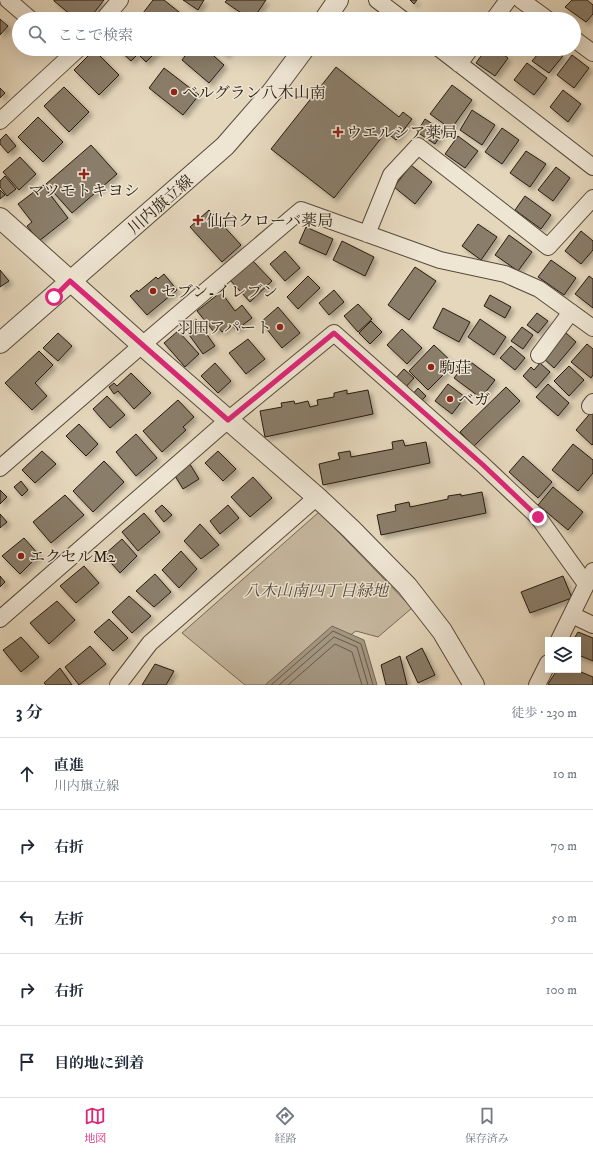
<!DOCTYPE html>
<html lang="ja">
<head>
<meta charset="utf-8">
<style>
  :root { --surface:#fff; --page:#f6f6f7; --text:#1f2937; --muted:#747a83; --line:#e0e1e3; --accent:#db2777 }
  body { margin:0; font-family:"IM FELL DW Pica","Noto Serif JP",serif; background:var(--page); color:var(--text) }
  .controls { position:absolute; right:12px; bottom:12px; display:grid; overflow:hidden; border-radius:0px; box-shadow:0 4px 16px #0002 }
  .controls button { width:36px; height:36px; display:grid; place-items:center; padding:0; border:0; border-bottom:1px solid var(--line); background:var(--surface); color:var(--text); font:20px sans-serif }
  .stop { position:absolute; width:12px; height:12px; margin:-9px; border:3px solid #db2777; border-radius:50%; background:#fff }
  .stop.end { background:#db2777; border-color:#fff; box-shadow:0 1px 4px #0008 }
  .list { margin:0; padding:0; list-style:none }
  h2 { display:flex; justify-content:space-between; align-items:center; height:52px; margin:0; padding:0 16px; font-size:17px }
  h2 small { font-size:13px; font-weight:400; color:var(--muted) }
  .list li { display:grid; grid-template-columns:26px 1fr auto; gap:12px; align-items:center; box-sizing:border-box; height:72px; padding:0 16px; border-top:1px solid var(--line) }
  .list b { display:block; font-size:15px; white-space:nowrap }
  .list p { margin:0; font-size:13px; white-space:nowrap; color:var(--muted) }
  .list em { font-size:13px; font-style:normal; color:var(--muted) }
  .icon { flex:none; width:22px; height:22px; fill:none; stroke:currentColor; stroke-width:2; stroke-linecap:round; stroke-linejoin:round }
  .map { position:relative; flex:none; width:593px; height:685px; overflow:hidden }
  .search { position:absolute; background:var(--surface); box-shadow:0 4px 16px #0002; left:12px; right:12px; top:12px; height:44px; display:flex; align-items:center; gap:10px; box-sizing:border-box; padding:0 14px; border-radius:22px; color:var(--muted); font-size:15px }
  .sheet { height:412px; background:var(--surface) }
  nav { display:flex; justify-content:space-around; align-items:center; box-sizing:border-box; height:56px; border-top:1px solid var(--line); background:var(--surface); font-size:11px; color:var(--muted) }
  nav a { display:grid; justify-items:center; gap:2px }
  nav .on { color:var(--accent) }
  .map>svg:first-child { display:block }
  .green { fill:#c5b79f; stroke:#766a58 }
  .water { fill:#a49782; stroke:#726654 }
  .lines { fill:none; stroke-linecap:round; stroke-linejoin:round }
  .shore { stroke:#665a49; stroke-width:1 }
  .building { fill:#8a7d69; stroke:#271c10; filter:url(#shadow) }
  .minor-casing { stroke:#564b3b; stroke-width:18 }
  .tertiary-casing { stroke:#564b3b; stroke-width:22 }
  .minor { stroke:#eee5d3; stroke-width:16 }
  .tertiary { stroke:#eee5d3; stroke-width:20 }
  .route { stroke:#db2777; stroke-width:5 }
  .poi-dot { fill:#8f2418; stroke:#eee5d3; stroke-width:1.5 }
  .labels { text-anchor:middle; stroke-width:3; stroke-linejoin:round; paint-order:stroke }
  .poi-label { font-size:16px; fill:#271c10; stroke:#eee5d3; text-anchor:start }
  .street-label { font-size:16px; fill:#271c10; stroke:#eee5d3 }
  .park-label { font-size:16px; font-style:italic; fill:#564a3b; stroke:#eee5d3 }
</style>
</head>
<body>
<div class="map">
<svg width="593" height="685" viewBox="0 0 593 685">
  <defs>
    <filter id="shadow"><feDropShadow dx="3.5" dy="3.5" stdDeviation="2" flood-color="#0004"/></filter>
  </defs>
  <rect width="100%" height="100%" fill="#e5d7bc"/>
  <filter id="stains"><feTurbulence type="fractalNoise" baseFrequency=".005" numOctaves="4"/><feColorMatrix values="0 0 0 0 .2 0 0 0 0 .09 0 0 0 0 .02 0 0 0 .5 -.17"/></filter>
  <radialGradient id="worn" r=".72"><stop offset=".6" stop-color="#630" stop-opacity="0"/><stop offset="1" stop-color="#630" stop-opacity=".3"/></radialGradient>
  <!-- green -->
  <path class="green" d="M319 512 412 608 378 637 356 631 279 685H245L182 633Z"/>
  <!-- water -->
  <path class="water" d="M332 626 364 640 377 685H265Z"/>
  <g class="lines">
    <!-- shore -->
    <path class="shore" d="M271 685 333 631 361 644 373 685
      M279 685 334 637 357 647 368 685
      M288 685 335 644 352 652 362 685"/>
  </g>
  <!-- building -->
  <path class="building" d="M54 0H104L89 19H76L54 1Z
    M153 0H164L184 16 182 19H150L143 13Z
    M183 0H204L198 10Z
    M227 0H266L253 19H250L225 2Z
    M410 0H417L414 4Z
    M572 0H587L593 5V14L586 22 565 7Z
    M208 13 216 19H204Z
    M516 14 523 19H512Z
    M0 19 8 26 0 35Z
    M118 49H159L146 62 138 54 131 61Z
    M182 49H206L224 65 209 83 182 60 185 56 180 52Z
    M219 49H230L226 55Z
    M486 49H496L508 58 495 76 476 63Z
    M542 49H554L563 56 549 73 532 61Z
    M94 50 119 75 99 95 74 70Z
    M572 55 589 68 574 88 557 75Z
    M527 63 547 78 534 95 514 80Z
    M336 67 399 117 403 112 412 119 396 140 386 132 334 198 271 149Z
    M164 68 199 95 183 115 149 88Z
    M452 85 472 100 451 129 430 114Z
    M64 87 89 112 69 132 44 106Z
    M0 88 5 93 0 98Z
    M563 90 581 104 568 122 550 107Z
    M472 110 495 125 482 145 460 130Z
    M38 117 63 142 43 162 18 137Z
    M425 119 443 131 435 144 417 132Z
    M502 128 519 140 502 164 485 152Z
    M6 134 16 146 8 153 0 144V140Z
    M458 136 478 151 465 168 445 154Z
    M91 145 117 174 72 213 46 184Z
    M526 151 546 164 530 187 510 173Z
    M20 157 36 174 19 190 3 172Z
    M411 165 432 182 415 204 394 187Z
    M556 167 570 178 553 201 538 190Z
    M5 176 16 189 7 196 0 187V181Z
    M43 185 68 218 39 241 27 226 32 222 18 204Z
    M0 190 5 195 0 199Z
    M525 196 551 215 541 229 515 210Z
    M209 210 241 245 222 262 190 227Z
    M478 224 497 237 481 260 462 246Z
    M306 227 333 239 326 255 299 243Z
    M581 231 593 241V250L581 264 565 251Z
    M509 235 532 252 518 271 495 255Z
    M342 241 374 257 365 276 333 260Z
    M285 251 300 268 285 281 270 264Z
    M251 259 272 281 250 302 229 279Z
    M551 260 576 278 564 295 538 277Z
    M415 267 436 281 409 320 388 305Z
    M0 270 9 281 0 287Z
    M164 274 177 290 147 315 130 296 137 290 138 292 156 277 158 279Z
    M308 276 320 288 298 309 287 297Z
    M589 276 593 279V308L575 294Z
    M334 290 344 302 329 315 319 303Z
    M221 292 235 311 242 305 252 318 236 330 232 325 222 332 219 328 214 332 197 311Z
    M490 295 511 307 505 318 484 306Z
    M358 304 372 319 358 332 344 316Z
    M278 307 300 333 282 348 261 322Z
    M443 308 470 322 459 342 433 328Z
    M537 313 548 321 538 333 527 325Z
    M196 319 215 346 203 354 184 328Z
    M480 319 506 337 494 355 468 337Z
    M371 321 382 332 370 344 359 333Z
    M522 327 533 335 523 349 511 341Z
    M402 329 422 348 407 364 387 345Z
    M178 331 199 354 185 367 164 343Z
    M565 332 576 342 554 368 543 358Z
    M58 333 72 346 58 361 43 348Z
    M248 339 265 359 246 374 229 353Z
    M587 344 593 349V375L591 378 571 362Z
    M434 345 454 364 428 390 409 371Z
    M511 346 525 358 515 370 500 358Z
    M39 351 53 365 35 383 47 396 32 410 5 383Z
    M468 360 495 380 481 398 454 378Z
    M215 363 231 381 218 393 201 376Z
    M540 363 550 372 536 388 523 376 531 367 534 370Z
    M569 366 584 380 569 396 554 381Z
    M404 369 414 378 403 390 393 381Z
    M131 373 151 393 134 409 118 391 114 394 109 387 114 383 117 386Z
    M448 384 465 397 452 414 435 401Z
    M548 384 569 403 558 416 536 397Z
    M506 387 520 401 474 446 460 432Z
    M418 388 426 396 419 403 411 396Z
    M347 390V394L368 390 373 414 265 437 260 411 282 407 281 403 294 401 295 404 308 401 310 407 318 405 317 400 334 397V393Z
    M107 396 125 415 110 428 93 409Z
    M178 400 194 417 183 427 186 430 162 452 143 431Z
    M593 410V444L592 445 576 430Z
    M79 424 98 444 86 456 66 436Z
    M136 434 157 458 136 476 116 452Z
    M403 440 405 446 426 442 430 463 323 485 319 464 340 459 338 453 350 451 351 457 393 449 392 442Z
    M573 444 593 460V473L578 491 552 470Z
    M42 451 56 464 35 483 22 470Z
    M218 451 236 469 223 481 205 463Z
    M523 456 552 482 538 498 509 472Z
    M104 461 124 482 93 512 73 491Z
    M188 461 199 479 183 489 172 471Z
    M253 477 272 498 250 517 231 497Z
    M21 481 28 490 22 496 14 487Z
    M553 487 583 512 568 530 538 505Z
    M0 490 7 497 0 504Z
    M482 492 486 513 381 535 377 515 396 511 395 505 409 502 410 507 448 499V496L461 494V496Z
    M65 495 84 515 51 543 33 522Z
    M162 505 172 515 164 522 155 511Z
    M228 505 239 518 220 534 210 521Z
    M144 513 160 532 138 551 122 532Z
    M0 514 7 522 0 528Z
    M200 524 219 545 201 559 184 541Z
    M24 538 39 555 20 574 2 556Z
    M122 539 137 556 120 573 104 555Z
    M181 551 197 569 179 588 162 570Z
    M84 566 99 583 76 603 60 586Z
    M155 574 171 592 154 607 136 591Z
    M0 576 5 582 0 587Z
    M563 576 572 598 530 613 521 592Z
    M129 596 151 616 132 633 112 612Z
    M57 601 75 620 49 644 30 623Z
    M109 619 128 638 113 651 94 632Z
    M578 632 593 638V661L578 655V640H573Z
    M21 637 39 657 21 672 3 650Z
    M90 646 106 664 79 685 65 667Z
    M422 648 435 675 418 683 406 657Z
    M400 656 407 685H386L381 665Z
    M155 664 174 671 166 685H142Z
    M60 668 72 685H46L44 683Z
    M557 670H576L593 677V685H550L548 684Z"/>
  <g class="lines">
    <!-- minor casing -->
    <g class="minor-casing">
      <path id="minor" d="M8 0 30 19
        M377 0 402 19
        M521 0 547 19
        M104 19 120 0
        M494 19 508 0
        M574 39 593 53
        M440 49 593 167
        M459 64 470 49
        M0 121 78 49
        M367 234 391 175 418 146 548 247 593 198
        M539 355 571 312
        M590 406 593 402
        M0 468 142 345 301 210 440 260 505 274 539 289 593 328
        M572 615 593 625
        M0 619 228 420 334 333 482 464 538 517 586 584
        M559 640 593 571
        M118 685 150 643 317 497
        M537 685 548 663"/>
    </g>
    <!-- tertiary casing -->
    <g class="tertiary-casing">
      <path id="tertiary" d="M325 19 338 0
        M0 218 142 345 317 497 351 529 407 586 442 631 474 685
        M0 343 225 146 272 92 304 49"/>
    </g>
    <!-- minor -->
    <use href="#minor" class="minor"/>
    <!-- tertiary -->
    <use href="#tertiary" class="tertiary"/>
  </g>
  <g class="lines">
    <!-- route -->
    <path class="route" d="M54 297 70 281 228 420 334 333 482 464 538 517"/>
  </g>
  <!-- markers -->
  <g class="poi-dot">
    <circle cx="174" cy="92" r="4"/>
    <path d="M336 126h4v4h4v4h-4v4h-4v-4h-4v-4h4z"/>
    <path d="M82 168h4v4h4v4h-4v4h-4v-4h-4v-4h4z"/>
    <path d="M196 214h4v4h4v4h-4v4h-4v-4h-4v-4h4z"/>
    <circle cx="153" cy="291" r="4"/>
    <circle cx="280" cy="327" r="4"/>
    <circle cx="431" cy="367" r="4"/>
    <circle cx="450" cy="399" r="4"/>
    <circle cx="21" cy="556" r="4"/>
  </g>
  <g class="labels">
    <!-- poi labels -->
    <g class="poi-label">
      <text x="182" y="98">ベルグラン八木山南</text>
      <text x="346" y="138">ウエルシア薬局</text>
      <text x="84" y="196" text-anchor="middle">マツモトキヨシ</text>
      <text x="206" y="226">仙台クローバ薬局</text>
      <text x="161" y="297">セブン-イレブン</text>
      <text x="272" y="333" text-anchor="end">羽田アパート</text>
      <text x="439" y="373">駒荘</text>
      <text x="458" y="405">ベガ</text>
      <text x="29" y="562">エクセルM2</text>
    </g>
    <!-- street labels -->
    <g class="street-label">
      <text transform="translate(160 204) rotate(-41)" y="6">川内旗立線</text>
    </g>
    <!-- park labels -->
    <g class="park-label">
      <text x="316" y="596">八木山南四丁目緑地</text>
    </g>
  </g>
  <rect width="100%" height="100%" filter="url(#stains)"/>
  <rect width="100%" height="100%" fill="url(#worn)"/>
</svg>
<div class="controls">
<button><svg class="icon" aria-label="layers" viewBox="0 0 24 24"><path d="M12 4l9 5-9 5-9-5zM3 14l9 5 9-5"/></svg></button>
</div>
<div class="stop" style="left:54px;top:297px"></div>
<div class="stop end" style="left:538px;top:517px"></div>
<div class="search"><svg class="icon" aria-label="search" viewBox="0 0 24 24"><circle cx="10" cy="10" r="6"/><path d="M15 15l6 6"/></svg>ここで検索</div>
</div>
<section class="sheet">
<h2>3 分<small>徒歩 · 230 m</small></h2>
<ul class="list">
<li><svg class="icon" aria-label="ahead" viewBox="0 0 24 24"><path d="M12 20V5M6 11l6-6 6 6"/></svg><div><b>直進</b><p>川内旗立線</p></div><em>10 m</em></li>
<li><svg class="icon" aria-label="right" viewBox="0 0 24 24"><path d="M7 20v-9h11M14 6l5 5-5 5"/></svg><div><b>右折</b></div><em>70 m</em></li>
<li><svg class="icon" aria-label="left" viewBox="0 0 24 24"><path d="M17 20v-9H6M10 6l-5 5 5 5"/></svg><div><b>左折</b></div><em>50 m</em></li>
<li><svg class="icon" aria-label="right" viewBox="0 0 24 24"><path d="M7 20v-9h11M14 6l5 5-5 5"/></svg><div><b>右折</b></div><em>100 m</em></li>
<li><svg class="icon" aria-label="arrive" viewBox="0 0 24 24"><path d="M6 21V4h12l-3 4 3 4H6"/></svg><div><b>目的地に到着</b></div></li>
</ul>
</section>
<nav>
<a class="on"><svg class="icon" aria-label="map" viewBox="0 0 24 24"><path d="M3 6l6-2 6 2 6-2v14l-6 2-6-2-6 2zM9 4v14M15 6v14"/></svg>地図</a>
<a><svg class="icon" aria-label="directions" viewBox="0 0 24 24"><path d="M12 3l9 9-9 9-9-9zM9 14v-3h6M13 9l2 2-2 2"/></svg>経路</a>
<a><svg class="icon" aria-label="saved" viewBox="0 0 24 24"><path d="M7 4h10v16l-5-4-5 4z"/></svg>保存済み</a>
</nav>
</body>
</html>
